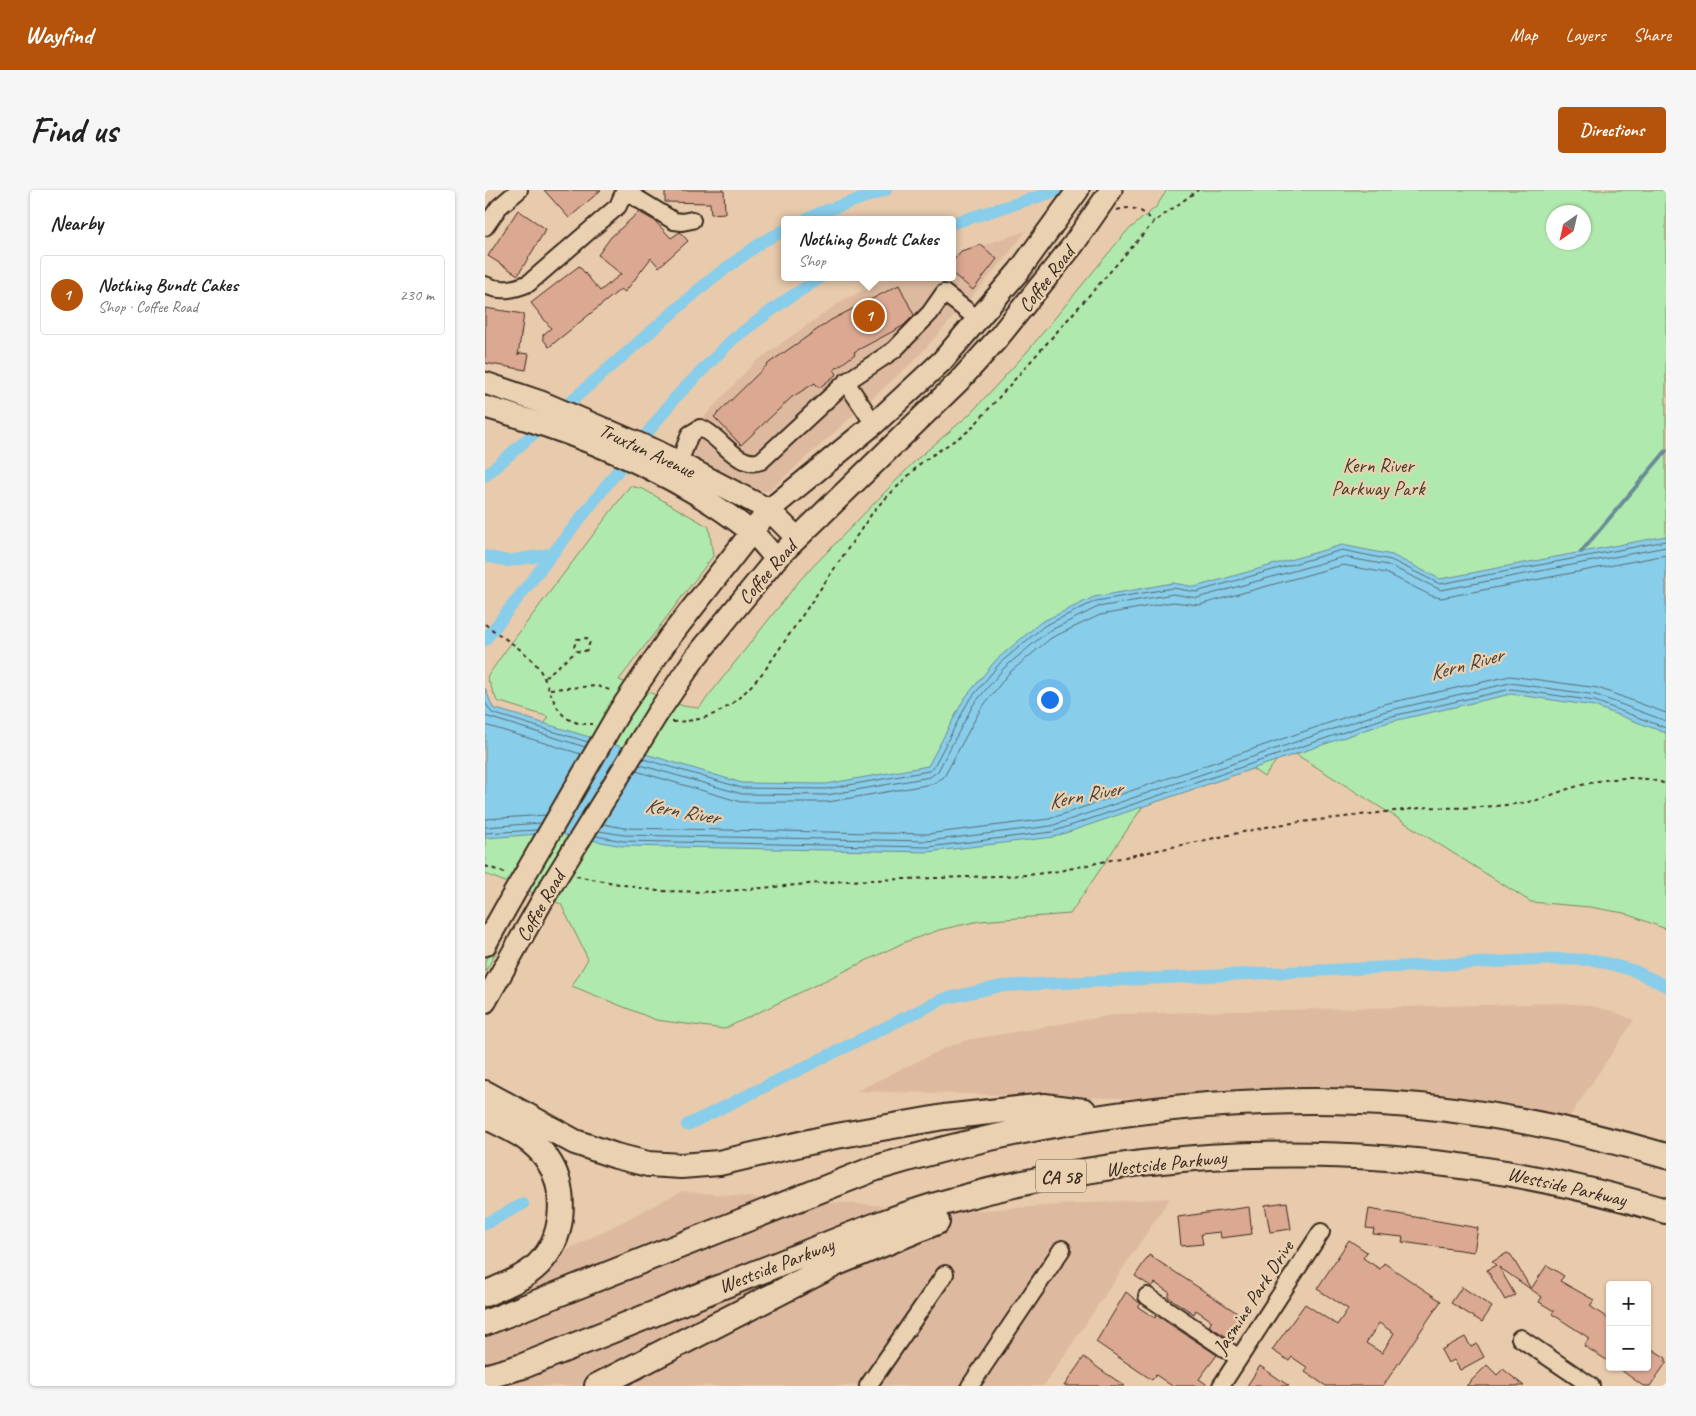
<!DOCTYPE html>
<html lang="en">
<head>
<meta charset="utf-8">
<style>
  :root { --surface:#fff; --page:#f6f6f6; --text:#222; --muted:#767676; --line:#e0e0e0; --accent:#b45309 }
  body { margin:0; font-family:Caveat,sans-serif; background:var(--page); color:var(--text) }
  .controls { position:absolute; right:15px; bottom:15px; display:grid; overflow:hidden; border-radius:5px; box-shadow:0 1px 4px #0004 }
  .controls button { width:45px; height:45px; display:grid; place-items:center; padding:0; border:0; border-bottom:1px solid var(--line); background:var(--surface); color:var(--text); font:25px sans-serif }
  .compass { position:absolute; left:1061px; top:15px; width:45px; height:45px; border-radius:50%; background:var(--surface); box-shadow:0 1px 4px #0004; rotate:214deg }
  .you { position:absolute; left:564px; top:509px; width:18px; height:18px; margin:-12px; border:4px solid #fff; border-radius:50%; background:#1a73e8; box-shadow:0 0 0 8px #1a73e833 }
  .badge { display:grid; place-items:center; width:32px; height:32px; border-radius:50%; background:var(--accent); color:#fff; font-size:16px; font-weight:700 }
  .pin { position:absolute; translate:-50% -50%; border:2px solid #fff; box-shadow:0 1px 5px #0006 }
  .popup { position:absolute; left:296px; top:26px; width:175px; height:65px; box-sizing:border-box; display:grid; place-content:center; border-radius:5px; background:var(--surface); filter:drop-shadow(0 1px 4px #0005); font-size:16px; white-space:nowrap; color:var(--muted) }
  .popup b { font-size:19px; color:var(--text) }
  .popup::after { content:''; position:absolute; left:50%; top:100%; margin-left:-10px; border:10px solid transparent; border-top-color:var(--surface) }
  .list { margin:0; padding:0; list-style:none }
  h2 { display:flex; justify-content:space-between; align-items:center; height:65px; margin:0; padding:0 20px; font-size:21px }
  h2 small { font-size:16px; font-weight:400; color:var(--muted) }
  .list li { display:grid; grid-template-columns:32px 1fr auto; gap:15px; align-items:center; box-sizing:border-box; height:80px; margin:0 10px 10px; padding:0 10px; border:1px solid var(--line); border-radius:5px }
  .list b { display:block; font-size:19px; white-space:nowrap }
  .list p { margin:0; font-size:16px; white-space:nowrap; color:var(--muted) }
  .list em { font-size:16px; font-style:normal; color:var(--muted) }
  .map { position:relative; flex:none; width:1181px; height:1196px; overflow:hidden; border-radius:5px }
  header { display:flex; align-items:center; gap:30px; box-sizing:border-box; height:70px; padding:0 25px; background:var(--accent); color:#fff }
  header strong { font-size:24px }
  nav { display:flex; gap:28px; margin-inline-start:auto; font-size:18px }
  .intro { display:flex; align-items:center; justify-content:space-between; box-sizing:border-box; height:120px; padding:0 30px }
  h1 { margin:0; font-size:35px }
  .button { padding:12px 22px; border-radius:5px; background:var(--accent); color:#fff; font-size:18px; font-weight:700 }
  main { display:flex; gap:30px; padding:0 30px }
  aside { flex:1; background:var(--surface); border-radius:5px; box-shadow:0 1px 4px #0004 }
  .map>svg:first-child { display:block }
  .built { fill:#ddba9f }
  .green { fill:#b0e9ad; stroke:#768a66; fill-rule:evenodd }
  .water { fill:#88cdea; stroke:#698c98 }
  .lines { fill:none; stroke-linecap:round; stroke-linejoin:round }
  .shore { stroke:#5a6b70; stroke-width:1 }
  .stream { stroke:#698c98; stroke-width:4 }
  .canal { stroke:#88cdea; stroke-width:12 }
  .building { fill:#dba892; stroke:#3b2a1e; fill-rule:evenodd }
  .minor-casing { stroke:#3b2a1e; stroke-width:20 }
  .major-casing { stroke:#3b2a1e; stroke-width:25 }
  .highway-casing { stroke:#3b2a1e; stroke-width:28 }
  .path { stroke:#3b2a1e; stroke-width:2; stroke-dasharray:4 4; stroke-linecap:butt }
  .minor { stroke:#e9d1b1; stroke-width:16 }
  .major { stroke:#e9d1b1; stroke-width:21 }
  .highway { stroke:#e9d1b1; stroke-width:24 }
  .major-bridge-casing { stroke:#3b2a1e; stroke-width:25; stroke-linecap:butt }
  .major-bridge { stroke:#e9d1b1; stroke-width:21 }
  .labels { text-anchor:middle; stroke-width:4.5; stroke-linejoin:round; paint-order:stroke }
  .shield { fill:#e9d1b1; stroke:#6f5c4a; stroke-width:1 }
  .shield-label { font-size:19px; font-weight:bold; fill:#3b2a1e }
  .street-label { font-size:20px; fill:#3b2a1e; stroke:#e9d1b1 }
  .park-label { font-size:20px; fill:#473d2c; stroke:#e9d1b1 }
  .water-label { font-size:21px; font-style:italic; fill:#47423d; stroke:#e9d1b1 }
</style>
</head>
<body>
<header>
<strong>Wayfind</strong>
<nav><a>Map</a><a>Layers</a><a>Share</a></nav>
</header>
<div class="intro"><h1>Find us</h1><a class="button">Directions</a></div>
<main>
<aside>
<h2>Nearby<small></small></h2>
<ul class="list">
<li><span class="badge">1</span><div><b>Nothing Bundt Cakes</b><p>Shop · Coffee Road</p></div><em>230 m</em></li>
</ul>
</aside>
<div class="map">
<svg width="1181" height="1196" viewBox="0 0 1181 1196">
  <rect width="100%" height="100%" fill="#e8caac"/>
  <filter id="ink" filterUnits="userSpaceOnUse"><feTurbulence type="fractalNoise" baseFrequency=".02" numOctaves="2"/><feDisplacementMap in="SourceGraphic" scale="10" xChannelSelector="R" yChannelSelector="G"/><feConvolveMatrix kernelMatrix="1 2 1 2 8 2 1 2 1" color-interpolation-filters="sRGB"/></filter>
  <g filter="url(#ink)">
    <!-- built -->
    <path class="built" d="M541 41 518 71 431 169 284 301 270 302 191 257 270 172 358 110 407 87H468V65Z
      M1077 813 1102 815 1127 821 1149 830 1083 929 1021 918 371 901 460 858 482 850 634 824Z
      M197 1001 262 1007 482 1021 685 1008 559 1196H0V1102Z"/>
    <!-- green -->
    <path class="green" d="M682 0H1181V739L1139 723 1105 717 1046 712 801 558 779 587 711 538 585 724 494 731 454 740 420 752 239 839 171 830 87 796 103 769 76 714 0 684V615L64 527 12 511 2 487 21 460 145 296 158 299 224 337 228 366 134 490 198 516 214 518 315 390 431 270 485 224 541 163 641 42 671 17ZM1068 22H1098V52H1068Z
      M9 754 14 757 0 782V771Z"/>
    <!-- water -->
    <path class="water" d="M1181 346V543L1109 516 1026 504 904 532 569 647 443 662 137 656 69 643 0 648V498L8 518 257 593 341 594 443 576 479 509 511 470 556 432 609 407 688 393 710 397 857 355 907 365 955 389Z"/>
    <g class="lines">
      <!-- shore -->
      <path class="shore" d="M0 512 7 523 103 552
        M0 526 100 557
        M0 535 96 564
        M158 569 257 598 341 599 444 581 448 578 483 512 515 473 559 436 611 411 688 398 711 402 857 360 906 370 955 394 1181 351
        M155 575 257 604 342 605 445 587 453 581 488 515 519 478 562 442 613 417 688 404 712 408 858 367 903 375 956 400 1181 357
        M151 581 256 612H343L447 594 459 587 495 520 524 483 566 448 615 425 688 412 714 415 858 375 901 383 947 406 956 408 1181 365
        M0 629 61 625
        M118 634 139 638 442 644 564 629 899 514 1025 486 1113 498 1181 523
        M0 637 56 633
        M114 641 139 645 443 651 566 636 901 521 1025 493 1111 505 1181 531
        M0 643 52 640
        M111 646 138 651 443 657 567 642 903 527 1026 499 1110 511 1181 538"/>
      <!-- stream -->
      <path class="stream" d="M1096 362 1181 261"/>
      <!-- canal -->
      <path class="canal" d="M320 30 334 23 401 0
        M468 33 575 0
        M0 286 225 90 277 52 300 40
        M0 366 23 371 67 364
        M0 450 189 209 248 149 302 109 337 87
        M202 935 458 809 516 796 1071 769 1110 770 1150 781 1181 796
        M0 1034 38 1014"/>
    </g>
    <!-- building -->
    <path class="building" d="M59 0H116L84 28Z
      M180 0H239L240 23 226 24 225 13 180 12Z
      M33 20 61 39 33 85 3 66Z
      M154 22 170 31 186 48 195 42 203 51 174 77 166 68 140 102 136 99 64 157 58 149V145L66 138 46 113 94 76 115 101 136 84 113 65 126 47Z
      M496 55 512 69 488 100 468 84V71L476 61Z
      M414 95 429 125 418 136 369 162 370 164 349 180 352 184 334 198 330 193 307 207 256 255 229 227 284 173 346 130Z
      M0 118 39 124 33 165 35 163 44 164 41 180 0 173Z
      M802 1012 806 1039 785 1042 780 1015Z
      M764 1017 767 1044 736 1048 735 1042 716 1044 718 1054 696 1056 693 1027Z
      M884 1019 993 1038 989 1062 917 1052 918 1047 888 1044 889 1039 881 1038Z
      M864 1050 882 1062 878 1068 895 1079 899 1073 956 1111 898 1196H841L820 1182 823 1178 807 1167 804 1171 787 1160 820 1114 852 1135 863 1119 832 1099ZM894 1133 909 1143 897 1163 881 1153Z
      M1022 1063 1026 1065 1046 1099 1062 1075 1079 1086 1075 1091 1109 1110 1105 1116 1125 1130V1172L1099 1156 1104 1148 1067 1124 1069 1121 1054 1112 1057 1107 1014 1077 1030 1105 1020 1110 1002 1080 1011 1075 1007 1072Z
      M664 1065 757 1126 742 1147 724 1136 727 1131 711 1120 709 1124 683 1107 685 1103 670 1093 667 1097 650 1086Z
      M977 1097 1007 1117 997 1132 966 1113Z
      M641 1102 656 1114 653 1117 670 1128 671 1125 732 1165 714 1189 724 1196H687L671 1185 667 1190 611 1152Z
      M980 1147 986 1157 992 1154 999 1167 975 1180 969 1170 963 1173 956 1160Z
      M1167 1159 1181 1168V1173L1165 1196H1158L1132 1177H1162V1166Z
      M599 1167 616 1180 640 1196H579Z
      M1002 1175 1012 1185 1018 1179 1039 1196H981Z
      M775 1176 804 1196H762Z"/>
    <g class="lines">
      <!-- minor casing -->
      <g class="minor-casing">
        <path id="minor" d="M140 1 189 31 197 32 207 30
          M0 37 14 17 34 0
          M0 95C15 102 28 100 44 93L133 16 140 0
          M361 192 389 234
          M194 273 205 244 215 238C234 244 253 280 276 271L361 192 409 160 445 123 459 103 494 130
          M662 1106 754 1168
          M1035 1148 1106 1196
          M383 1196 460 1084
          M485 1196 577 1059
          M736 1196 836 1042"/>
      </g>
      <!-- major casing -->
      <g class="major-casing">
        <path id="major" d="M0 193 56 212 173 262 284 320 312 348
          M0 217C90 242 191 282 265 341 275 348 283 360 291 369
          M134 522 184 448 284 320 389 234 457 171 534 81 593 0
          M172 524 210 468 291 369 474 191 513 148 588 55 626 0
          M0 755 27 707
          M0 812 61 704"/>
      </g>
      <!-- highway casing -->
      <g class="highway-casing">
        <path id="highway" d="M0 903 90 952 131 966 163 974 196 976 234 973 346 947 459 927 559 916 599 921
          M0 926C22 937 48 948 62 969 82 997 80 1043 58 1069 44 1087 20 1095 0 1104
          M0 1133 391 978C548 931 712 906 876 912 979 916 1083 937 1181 966
          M0 1187 38 1176C119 1143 200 1111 281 1079 341 1055 403 1028 465 1011 701 945 947 950 1181 1021
          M112 1196 352 1073 452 1032"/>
      </g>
      <!-- path -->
      <path class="path" d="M632 20C649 15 657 20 669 32
        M0 434C15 446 33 456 46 469 71 493 62 536 107 534
        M60 487 92 461 97 462 102 460 105 452 102 448 92 449 89 457 92 461
        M65 499 112 496 128 501
        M187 532C233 531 251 514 280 480L390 319 437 272 485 240 669 32 713 0
        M0 676 21 683
        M91 686 172 701 230 702 358 691 543 685 574 681 791 635 944 617C977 619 1011 617 1043 612 1056 610 1068 604 1080 600 1111 590 1149 582 1181 594"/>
      <!-- minor -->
      <use href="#minor" class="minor"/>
      <!-- major -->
      <use href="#major" class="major"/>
      <!-- highway -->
      <use href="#highway" class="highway"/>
      <!-- major-bridge casing -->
      <g class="major-bridge-casing">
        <path id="major-bridge" d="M61 704 172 524
          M27 707 134 522"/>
      </g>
      <!-- major-bridge -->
      <use href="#major-bridge" class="major-bridge"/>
    </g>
  </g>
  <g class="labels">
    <!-- shield labels -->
    <rect class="shield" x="551" y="969.5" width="50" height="33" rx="4"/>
    <g class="shield-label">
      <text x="576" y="993">CA 58</text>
    </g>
    <!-- street labels -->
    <g class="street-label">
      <text transform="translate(561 89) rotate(-52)" y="7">Coffee Road</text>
      <text transform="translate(162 260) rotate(25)" y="7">Truxtun Avenue</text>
      <text transform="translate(282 382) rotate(-49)" y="7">Coffee Road</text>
      <text transform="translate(55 716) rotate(-60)" y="7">Coffee Road</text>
      <text transform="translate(681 973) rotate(-6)" y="7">Westside Parkway</text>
      <text transform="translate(1082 996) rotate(13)" y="7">Westside Parkway</text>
      <text transform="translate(291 1075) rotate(-21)" y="7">Westside Parkway</text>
      <text transform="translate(768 1107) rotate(-57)" y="7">Jasmine Park Drive</text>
    </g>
    <!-- park labels -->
    <g class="park-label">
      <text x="893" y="282">Kern River<tspan x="893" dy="23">Parkway Park</tspan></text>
    </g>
    <!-- water labels -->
    <g class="water-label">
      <text transform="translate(981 474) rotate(-15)" y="7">Kern River</text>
      <text transform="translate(600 605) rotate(-11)" y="7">Kern River</text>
      <text transform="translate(197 621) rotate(10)" y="7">Kern River</text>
    </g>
  </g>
</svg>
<div class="controls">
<button>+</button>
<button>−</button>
</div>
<svg class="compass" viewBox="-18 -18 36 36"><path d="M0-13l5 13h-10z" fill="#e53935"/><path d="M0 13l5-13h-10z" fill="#767676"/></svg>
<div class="you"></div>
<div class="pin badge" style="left:384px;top:126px">1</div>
<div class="popup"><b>Nothing Bundt Cakes</b>Shop</div>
</div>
</main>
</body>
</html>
